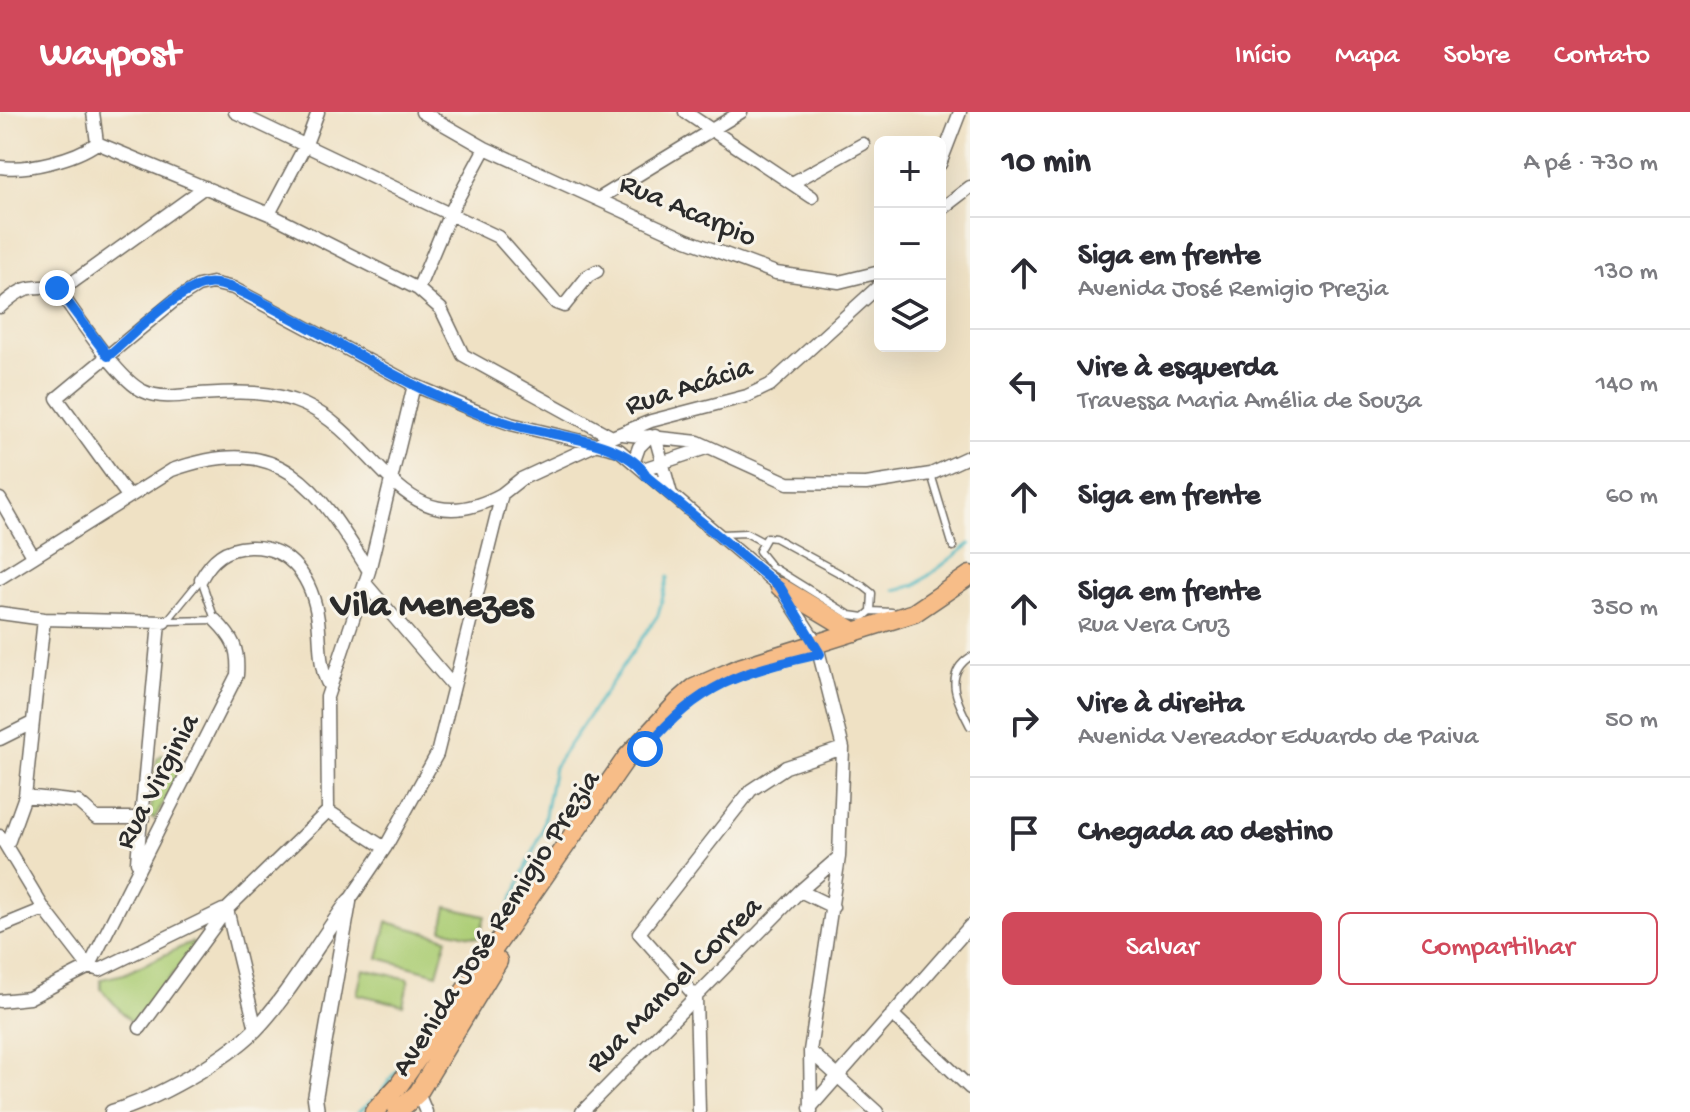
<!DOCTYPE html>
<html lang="pt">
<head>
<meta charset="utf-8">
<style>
  :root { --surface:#fff; --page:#f2f2f3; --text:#2b2b33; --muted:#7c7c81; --line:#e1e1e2; --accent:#d1495b }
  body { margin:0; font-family:"Gochi Hand",sans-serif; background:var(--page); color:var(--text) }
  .controls { position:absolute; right:24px; top:24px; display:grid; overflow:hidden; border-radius:12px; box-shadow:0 8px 32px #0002 }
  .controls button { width:72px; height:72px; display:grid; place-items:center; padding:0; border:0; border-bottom:2px solid var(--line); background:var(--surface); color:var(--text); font:40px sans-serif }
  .stop { position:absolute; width:24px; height:24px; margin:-18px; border:6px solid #1a73e8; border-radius:50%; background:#fff }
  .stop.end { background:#1a73e8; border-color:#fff; box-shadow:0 2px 8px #0008 }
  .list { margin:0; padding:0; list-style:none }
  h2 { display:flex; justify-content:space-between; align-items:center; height:104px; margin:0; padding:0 32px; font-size:34px }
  h2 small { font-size:26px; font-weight:400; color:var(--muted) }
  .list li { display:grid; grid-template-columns:52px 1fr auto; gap:24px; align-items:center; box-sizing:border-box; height:112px; padding:0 32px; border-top:2px solid var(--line) }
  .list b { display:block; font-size:30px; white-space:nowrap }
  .list p { margin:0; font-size:26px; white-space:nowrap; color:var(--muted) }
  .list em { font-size:26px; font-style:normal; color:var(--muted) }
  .actions { display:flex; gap:16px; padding:24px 32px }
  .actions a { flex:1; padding:18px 0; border:2px solid var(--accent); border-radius:12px; text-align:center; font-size:28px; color:var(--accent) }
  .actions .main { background:var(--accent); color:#fff }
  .icon { flex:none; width:44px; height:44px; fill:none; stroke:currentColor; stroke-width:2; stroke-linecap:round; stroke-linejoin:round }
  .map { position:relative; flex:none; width:970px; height:1000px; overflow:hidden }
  header { display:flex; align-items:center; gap:48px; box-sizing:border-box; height:112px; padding:0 40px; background:var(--accent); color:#fff }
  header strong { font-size:38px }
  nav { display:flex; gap:44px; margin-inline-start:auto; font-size:28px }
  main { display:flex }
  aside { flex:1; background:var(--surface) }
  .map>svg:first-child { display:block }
  .green { fill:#accd75; stroke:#6c7c50; stroke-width:2 }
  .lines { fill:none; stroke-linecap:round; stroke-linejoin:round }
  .stream { stroke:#46b6bf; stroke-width:3 }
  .service-casing { stroke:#706b61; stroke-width:9 }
  .minor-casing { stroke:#706b61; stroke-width:15 }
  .tertiary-casing { stroke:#706b61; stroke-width:17 }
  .primary-casing { stroke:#706b61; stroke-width:21 }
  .service { stroke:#fff; stroke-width:6 }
  .minor { stroke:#fff; stroke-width:12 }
  .tertiary { stroke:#fff; stroke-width:14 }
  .primary { stroke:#f7bd88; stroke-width:18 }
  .route { stroke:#1a73e8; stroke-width:10 }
  .labels { text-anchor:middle; stroke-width:6; stroke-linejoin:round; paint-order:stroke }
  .street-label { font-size:30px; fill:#2b2b2b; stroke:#f7f3e8 }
  .district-label { font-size:38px; font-weight:bold; fill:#2b2b2b; stroke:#f7f3e8 }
</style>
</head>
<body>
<header>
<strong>Waypost</strong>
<nav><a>Início</a><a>Mapa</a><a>Sobre</a><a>Contato</a></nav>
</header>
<main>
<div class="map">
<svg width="970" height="1000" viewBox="0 0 970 1000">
  <rect width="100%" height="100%" fill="#f7f3e8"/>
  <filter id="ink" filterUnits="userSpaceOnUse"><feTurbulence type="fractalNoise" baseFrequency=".0125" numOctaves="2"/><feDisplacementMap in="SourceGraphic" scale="16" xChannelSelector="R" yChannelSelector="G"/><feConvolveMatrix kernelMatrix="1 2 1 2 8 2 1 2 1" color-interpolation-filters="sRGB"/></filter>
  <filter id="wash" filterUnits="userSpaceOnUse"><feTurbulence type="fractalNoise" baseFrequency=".006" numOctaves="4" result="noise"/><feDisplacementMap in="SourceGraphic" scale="32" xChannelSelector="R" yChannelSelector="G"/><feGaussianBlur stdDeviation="1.8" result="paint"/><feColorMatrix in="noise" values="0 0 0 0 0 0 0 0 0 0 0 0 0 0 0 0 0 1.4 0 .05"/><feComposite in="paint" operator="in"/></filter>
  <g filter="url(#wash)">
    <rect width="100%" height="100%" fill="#efe1c4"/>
    <!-- green -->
    <path class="green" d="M162 643 184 651 185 655 154 707 150 705 157 647Z
      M447 795 485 804 479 826 442 817Z
      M387 810 447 826 437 862 378 846Z
      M192 830 196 835 134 908 130 909 101 877V867L124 862Z
      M363 857 409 867 403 893 357 882Z"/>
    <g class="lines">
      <!-- stream -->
      <path class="stream" d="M895 478 916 473 970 432
        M504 806 542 719 554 655 658 503 668 465
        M382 979 431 911
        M358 1000 374 987"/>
    </g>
  </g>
  <g filter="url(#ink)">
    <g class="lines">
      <!-- service casing -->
      <g class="service-casing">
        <path id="service" d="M931 362 953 435
          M721 422 746 421 761 429
          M201 467 215 508 167 509Z
          M871 499 872 481 863 474 775 426 767 425 759 439 771 454 850 503 864 505 871 499 892 500
          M970 545C942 563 958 591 970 614"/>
      </g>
      <!-- minor casing -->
      <g class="minor-casing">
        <path id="minor" d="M93 0 97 31
          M235 0 498 125 556 191 564 194 588 164 597 159
          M422 0 485 36 687 128 776 161 839 170 880 160
          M685 0 812 85
          M97 31 269 102 418 177 441 197 463 243 612 325
          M940 52 960 0
          M0 55C27 59 75 47 97 31
          M792 71 863 32
          M600 86 741 0
          M940 98 970 75
          M269 102 306 32 318 0
          M57 176C74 199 118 268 143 279 159 287 179 284 197 282 234 280 270 277 305 293 380 327 403 437 502 382
          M418 177 450 101 485 36
          M0 195C36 162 36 183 73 170L205 75
          M622 322 698 330 788 371 866 372 931 362 970 344
          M655 324 671 382
          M634 349 639 335 650 324
          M643 357 706 336
          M128 384 57 286 174 189 198 174 212 171 233 176 414 273 483 302 511 312 619 338 780 475 816 530 843 636 839 745 810 939 811 1000
          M0 387 33 444
          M0 466 172 358C282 319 316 374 369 459
          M201 467C212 447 225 436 249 435 292 433 313 470 318 508 321 529 318 557 330 575
          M365 471 453 574
          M0 501 44 507 164 510
          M0 627 30 612
          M25 684 78 690 96 706H143
          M328 699 385 736
          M0 724 44 797 89 855
          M7 734 25 684 44 507
          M137 750 159 511
          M800 779 833 795
          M349 789 385 736 437 642 502 382 521 367 612 325 651 309 747 284 770 273 880 173
          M227 797 256 917
          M0 815 44 797
          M89 855 100 858 223 798
          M0 889 29 886 89 855 237 563C239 536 233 526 215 508
          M892 902 970 976
          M140 916 227 797 328 699 327 585 369 459 414 273
          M810 939 877 1000
          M418 981 426 1000
          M810 996 970 814
          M582 1000 800 779 839 745
          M699 1000 696 885 639 821 751 678 786 655 843 636"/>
      </g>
      <!-- tertiary casing -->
      <g class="tertiary-casing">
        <path id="tertiary" d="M112 1000C154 988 224 949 255 918 289 883 319 829 349 789
          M317 1000 315 986 349 790"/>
      </g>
      <!-- primary casing -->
      <g class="primary-casing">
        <path id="primary" d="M780 475 855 520
          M374 1000 399 973 627 645 678 590 694 576 739 556 914 501 970 463
          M397 1000 418 981 498 849"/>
      </g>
      <!-- service -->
      <use href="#service" class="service"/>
      <!-- minor -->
      <use href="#minor" class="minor"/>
      <!-- tertiary -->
      <use href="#tertiary" class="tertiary"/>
      <!-- primary -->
      <use href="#primary" class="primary"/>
    </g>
  </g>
  <g class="lines" filter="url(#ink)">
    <!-- route -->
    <path class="route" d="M57 176 108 244C133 223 176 177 207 172 216 170 224 174 233 176 327 219 413 285 514 313 551 324 628 328 647 365L780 475 820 542C738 561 701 571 645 637"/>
  </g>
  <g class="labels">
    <!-- street labels -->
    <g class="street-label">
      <text transform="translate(689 96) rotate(23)" y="10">Rua Acarpio</text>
      <text transform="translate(688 272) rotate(-18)" y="10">Rua Acácia</text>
      <text transform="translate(155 668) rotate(-62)" y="10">Rua Virginia</text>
      <text transform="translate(494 810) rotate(-57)" y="10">Avenida José Remigio Prezia</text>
      <text transform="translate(672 871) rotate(-45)" y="10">Rua Manoel Correa</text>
    </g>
    <!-- district labels -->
    <g class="district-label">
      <text x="432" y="502">Vila Menezes</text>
    </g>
  </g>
</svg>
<div class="controls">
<button>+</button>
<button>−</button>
<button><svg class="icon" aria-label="layers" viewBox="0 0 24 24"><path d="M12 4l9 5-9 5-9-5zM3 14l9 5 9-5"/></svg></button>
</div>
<div class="stop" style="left:645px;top:637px"></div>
<div class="stop end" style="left:57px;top:176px"></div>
</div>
<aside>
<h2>10 min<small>A pé · 730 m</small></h2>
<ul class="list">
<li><svg class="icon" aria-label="ahead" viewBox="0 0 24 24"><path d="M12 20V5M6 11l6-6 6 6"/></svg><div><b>Siga em frente</b><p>Avenida José Remigio Prezia</p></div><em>130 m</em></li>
<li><svg class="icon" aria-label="left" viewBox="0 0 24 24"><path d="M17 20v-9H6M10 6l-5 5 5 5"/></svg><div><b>Vire à esquerda</b><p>Travessa Maria Amélia de Souza</p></div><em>140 m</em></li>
<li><svg class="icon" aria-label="ahead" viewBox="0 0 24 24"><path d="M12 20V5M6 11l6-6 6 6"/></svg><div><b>Siga em frente</b></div><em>60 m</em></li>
<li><svg class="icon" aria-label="ahead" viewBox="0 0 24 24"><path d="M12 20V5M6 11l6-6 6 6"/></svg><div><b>Siga em frente</b><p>Rua Vera Cruz</p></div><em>350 m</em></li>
<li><svg class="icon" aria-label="right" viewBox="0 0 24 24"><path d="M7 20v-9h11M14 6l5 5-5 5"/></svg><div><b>Vire à direita</b><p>Avenida Vereador Eduardo de Paiva</p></div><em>50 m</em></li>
<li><svg class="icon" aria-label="arrive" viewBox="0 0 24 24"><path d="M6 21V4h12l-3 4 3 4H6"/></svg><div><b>Chegada ao destino</b></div></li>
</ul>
<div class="actions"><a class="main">Salvar</a><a>Compartilhar</a></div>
</aside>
</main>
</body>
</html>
